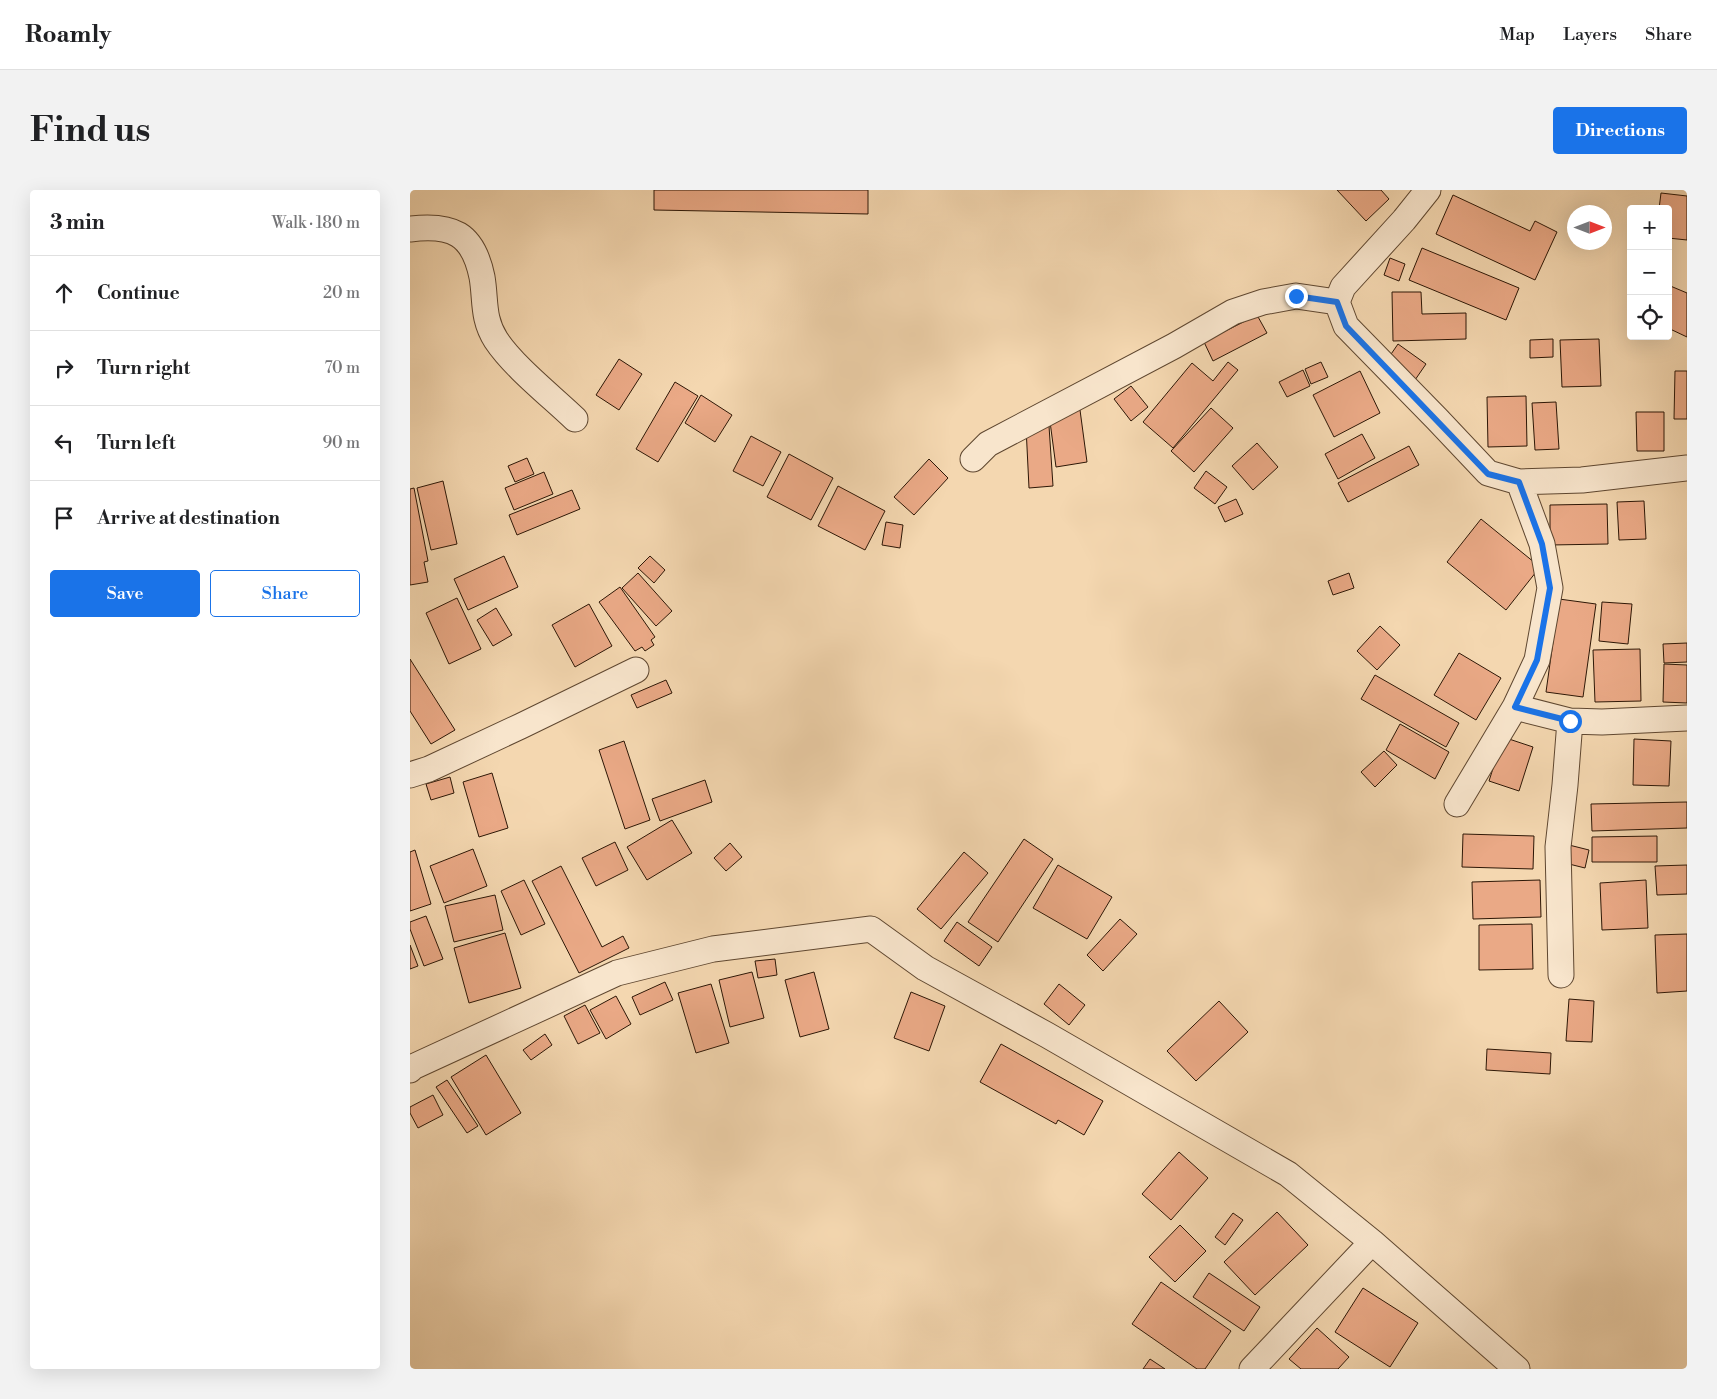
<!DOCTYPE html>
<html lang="en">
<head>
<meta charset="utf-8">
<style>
  :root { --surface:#fff; --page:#f2f2f2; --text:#202124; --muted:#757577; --line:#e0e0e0; --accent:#1a73e8 }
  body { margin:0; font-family:"Libre Bodoni",serif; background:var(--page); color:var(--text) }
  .controls { position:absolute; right:15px; top:15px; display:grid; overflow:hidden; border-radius:5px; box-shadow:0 5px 20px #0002 }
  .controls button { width:45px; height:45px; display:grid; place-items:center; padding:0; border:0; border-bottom:1px solid var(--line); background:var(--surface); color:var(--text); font:25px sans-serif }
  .compass { position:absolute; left:1157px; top:15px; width:45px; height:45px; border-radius:50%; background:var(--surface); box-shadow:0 5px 20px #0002; rotate:90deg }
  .stop { position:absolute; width:15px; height:15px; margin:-11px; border:4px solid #1a73e8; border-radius:50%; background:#fff }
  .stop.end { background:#1a73e8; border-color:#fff; box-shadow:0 1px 5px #0008 }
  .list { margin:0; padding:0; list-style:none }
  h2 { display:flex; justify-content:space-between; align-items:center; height:65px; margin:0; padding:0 20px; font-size:21px }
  h2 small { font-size:16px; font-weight:400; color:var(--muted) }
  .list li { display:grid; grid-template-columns:32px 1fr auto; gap:15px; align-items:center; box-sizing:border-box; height:75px; padding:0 20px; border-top:1px solid var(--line) }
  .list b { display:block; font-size:19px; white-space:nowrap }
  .list em { font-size:16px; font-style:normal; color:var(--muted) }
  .actions { display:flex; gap:10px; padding:15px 20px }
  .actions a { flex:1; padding:11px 0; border:1px solid var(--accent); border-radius:5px; text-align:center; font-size:18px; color:var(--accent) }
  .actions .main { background:var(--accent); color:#fff }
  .icon { flex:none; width:28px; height:28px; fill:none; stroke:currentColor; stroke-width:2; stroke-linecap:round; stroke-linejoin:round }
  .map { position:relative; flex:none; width:1277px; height:1179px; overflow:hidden; border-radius:5px }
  header { display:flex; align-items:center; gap:30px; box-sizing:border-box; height:70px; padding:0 25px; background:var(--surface); border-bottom:1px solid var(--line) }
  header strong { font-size:24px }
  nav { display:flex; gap:28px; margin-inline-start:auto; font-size:18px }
  .intro { display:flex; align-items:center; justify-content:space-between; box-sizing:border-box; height:120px; padding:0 30px }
  h1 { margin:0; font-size:35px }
  .button { padding:12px 22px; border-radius:5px; background:var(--accent); color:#fff; font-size:18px; font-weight:700 }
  main { display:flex; gap:30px; padding:0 30px }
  aside { flex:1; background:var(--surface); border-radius:5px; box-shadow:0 5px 20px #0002 }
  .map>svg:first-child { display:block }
  .building { fill:#eaa986; stroke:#2d1706 }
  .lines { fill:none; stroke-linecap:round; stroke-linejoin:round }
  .minor-casing { stroke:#5f4730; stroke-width:27 }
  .minor { stroke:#f8e5cc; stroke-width:25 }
  .route { stroke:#1a73e8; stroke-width:6 }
</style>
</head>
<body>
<header>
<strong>Roamly</strong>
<nav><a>Map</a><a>Layers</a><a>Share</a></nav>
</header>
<div class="intro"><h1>Find us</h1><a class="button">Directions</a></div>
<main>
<aside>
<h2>3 min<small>Walk · 180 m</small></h2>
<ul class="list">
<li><svg class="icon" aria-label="ahead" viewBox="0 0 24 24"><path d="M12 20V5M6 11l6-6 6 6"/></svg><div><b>Continue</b></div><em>20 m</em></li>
<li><svg class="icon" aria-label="right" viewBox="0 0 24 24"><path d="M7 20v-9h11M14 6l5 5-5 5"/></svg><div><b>Turn right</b></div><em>70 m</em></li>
<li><svg class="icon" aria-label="left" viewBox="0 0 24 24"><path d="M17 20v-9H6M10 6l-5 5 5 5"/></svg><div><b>Turn left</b></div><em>90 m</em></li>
<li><svg class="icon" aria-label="arrive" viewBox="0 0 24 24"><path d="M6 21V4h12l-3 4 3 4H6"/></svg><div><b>Arrive at destination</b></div></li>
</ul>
<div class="actions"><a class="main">Save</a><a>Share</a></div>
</aside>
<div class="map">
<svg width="1277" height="1179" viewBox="0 0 1277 1179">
  <rect width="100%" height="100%" fill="#f4d7b0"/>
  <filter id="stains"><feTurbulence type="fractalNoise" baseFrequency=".004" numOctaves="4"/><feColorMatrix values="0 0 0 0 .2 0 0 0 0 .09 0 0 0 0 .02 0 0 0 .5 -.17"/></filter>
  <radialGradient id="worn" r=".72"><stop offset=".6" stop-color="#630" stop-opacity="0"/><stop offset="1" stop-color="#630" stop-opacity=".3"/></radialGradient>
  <!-- building -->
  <path class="building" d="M244 0H458V24L244 20Z
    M927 0H971L979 9 956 31Z
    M1251 3 1277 6V50L1258 48V19H1249Z
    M1043 5 1120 41 1125 31 1147 42 1125 90 1026 44Z
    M1012 58 1109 98 1096 130 999 90Z
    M980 68 995 74 989 91 974 85Z
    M1258 95 1277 103V147L1258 138Z
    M982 102H1011L1012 124 1056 123V149L983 151Z
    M847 125 857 143 803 171 794 152Z
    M1143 149V167L1120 168V150Z
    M1189 149 1191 196 1152 197 1150 150Z
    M988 154 1016 174 1005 190 977 170Z
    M209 169 232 184 209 220 186 205Z
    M818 172 828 180 763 258 733 232 782 173 803 191Z
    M911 172 918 187 901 194 895 179Z
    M893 180 900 196 877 207 869 192Z
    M950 181 970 223 924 247 903 205Z
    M1265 181H1277V229H1264Z
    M265 192 288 206 248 272 226 259Z
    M721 196 738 217 721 231 704 209Z
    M291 205 322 225 305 252 275 233Z
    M1116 206 1117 256 1078 257 1077 207Z
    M1146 212 1149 259 1125 260 1122 213Z
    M801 218 823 238 784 282 761 261Z
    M670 220 677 272 646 277 639 224Z
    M1226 222H1254V261H1227Z
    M639 236 643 296 619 298 616 237Z
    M952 244 965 268 928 289 915 264Z
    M341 246 371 262 353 296 323 281Z
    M847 253 868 277 843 300 822 276Z
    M999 256 1009 275 938 312 928 293Z
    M379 264 423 288 401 330 357 307Z
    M117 268 124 284 105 292 98 276Z
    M519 269 538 288 504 325 484 307Z
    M796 281 817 297 805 314 784 298Z
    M134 282 143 304 104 320 95 298Z
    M33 291 47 354 21 360 7 298Z
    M428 296 475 321 455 360 408 336Z
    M4 298 18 371 14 372 18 392 0 395V299Z
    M162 300 170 319 107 345 99 325Z
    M826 309 833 324 815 332 808 317Z
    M1234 311 1236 349 1209 350 1207 312Z
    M1197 314 1198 354 1140 355V315Z
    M1071 329 1130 377 1096 420 1037 372Z
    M476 332 493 335 490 358 472 355Z
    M94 366 108 397 58 420 44 389Z
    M240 366 255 380 244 393 228 378Z
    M228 383 262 421 246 436 212 398Z
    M939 383 944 398 923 405 918 391Z
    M210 397 245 447 241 450 244 455 235 461 232 457 225 461 189 412Z
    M47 408 71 459 39 474 16 423Z
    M1149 409 1186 414 1173 507 1136 502Z
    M1192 412 1222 414 1218 454 1189 451Z
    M179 414 202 456 165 477 142 435Z
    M86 418 102 445 83 456 67 430Z
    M970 436 990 455 967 480 947 461Z
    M1277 453V472L1254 473 1253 454Z
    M1230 459 1231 511 1185 512 1183 460Z
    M1049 463 1091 488 1066 530 1024 505Z
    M0 469 45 540 21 554 0 521Z
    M1254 474 1277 475V513L1253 512Z
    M965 485 1049 533 1036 557 951 509Z
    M256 490 262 503 227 518 221 505Z
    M990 534 1039 562 1025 589 976 560Z
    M1093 547 1123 557 1109 601 1079 591Z
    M1224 549 1261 551 1259 596 1223 595Z
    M214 551 240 630 215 639 189 560Z
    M974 561 987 575 965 597 951 582Z
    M82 583 98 638 69 647 53 592Z
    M40 587 44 603 21 610 16 594Z
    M295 590 302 612 250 631 242 609Z
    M1277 612V638L1182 641 1181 614Z
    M262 630 282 663 237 690 217 657Z
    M1053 644 1124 646 1123 679 1052 677Z
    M1247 646V672H1182V647Z
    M614 649 643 669 588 752 558 732Z
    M205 652 218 680 186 696 172 668Z
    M320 653 332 667 316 681 304 668Z
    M1159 655 1179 660 1175 678 1155 673Z
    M63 659 77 696 34 713 20 676Z
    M5 660 21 714 0 721V662Z
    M554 662 578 683 531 739 507 719Z
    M648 675 702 707 677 749 623 718Z
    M1277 675V704L1247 705 1245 676Z
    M151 676 192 757 213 746 219 758 169 783 122 691Z
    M114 690 135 734 111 745 91 701Z
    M1130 690 1131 727 1063 729 1062 692Z
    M1236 690 1238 738 1192 740 1190 693Z
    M85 705 93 740 44 752 35 716Z
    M16 726 33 769 14 776 0 739V732Z
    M710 729 727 744 693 781 677 765Z
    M547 732 582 757 569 776 534 751Z
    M1122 734 1123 779 1069 780V735Z
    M95 743 111 798 59 813 44 758Z
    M1277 744V801L1247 803 1245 745Z
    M0 755 8 776 0 779Z
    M365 769 367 785 348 788 345 771Z
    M342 782 354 828 320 837 309 790Z
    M404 782 419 839 390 847 375 790Z
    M255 792 263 810 230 825 222 807Z
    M301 794 319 853 286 863 268 803Z
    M649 794 675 815 659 835 634 814Z
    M501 802 535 816 519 861 484 848Z
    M206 806 221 834 196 849 180 820Z
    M1159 809 1184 811 1182 852 1156 851Z
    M809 811 838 842 786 891 757 861Z
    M175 815 190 843 168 854 154 826Z
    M135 844 142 855 121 870 113 860Z
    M591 854 693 911 674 945 648 930 646 934 570 892Z
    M1077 859 1141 863 1140 884 1076 880Z
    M76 865 111 923 76 945 41 887Z
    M37 890 68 936 57 943 26 897Z
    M23 905 33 925 8 938 0 923V917Z
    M769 962 798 988 761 1030 732 1004Z
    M867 1022 898 1055 845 1105 814 1072Z
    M823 1023 833 1030 815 1055 805 1047Z
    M770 1035 796 1061 765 1092 739 1067Z
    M799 1083 850 1117 834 1141 783 1107Z
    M751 1092 821 1141 795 1179H787L722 1134Z
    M953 1098 1008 1133 980 1177 925 1142Z
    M907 1138 939 1167 928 1179H891L879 1169Z
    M740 1169 755 1179H733Z"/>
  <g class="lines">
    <!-- minor casing -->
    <g class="minor-casing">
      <path id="minor" d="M1018 0 994 30 933 97 927 112 936 136 1027 229 1078 283 1109 292 1172 290 1277 278
        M0 39C42 34 63 43 72 87 76 110 72 128 86 150 104 177 141 206 165 229
        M563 269 578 254 764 156 823 122 853 112 886 106 927 112
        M1105 517 1160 531 1192 532 1277 528
        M0 585 19 579 111 536 226 480
        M1047 614 1105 517 1127 470 1140 398 1132 354 1109 292
        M1151 785 1148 657 1155 595 1160 531
        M0 880 3 877 207 783 303 759 461 739 515 778 637 845 878 984 962 1052 1107 1179
        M842 1179 962 1052"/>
    </g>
    <!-- minor -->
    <use href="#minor" class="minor"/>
  </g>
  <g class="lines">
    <!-- route -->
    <path class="route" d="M886 106 927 112 936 136 1078 284 1109 292 1132 354 1140 398 1127 470 1105 517 1160 531"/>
  </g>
  <rect width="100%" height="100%" filter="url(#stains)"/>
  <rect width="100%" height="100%" fill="url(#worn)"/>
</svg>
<div class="controls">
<button>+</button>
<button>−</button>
<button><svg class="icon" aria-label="locate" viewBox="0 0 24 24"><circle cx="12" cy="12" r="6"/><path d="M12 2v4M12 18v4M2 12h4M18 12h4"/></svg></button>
</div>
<svg class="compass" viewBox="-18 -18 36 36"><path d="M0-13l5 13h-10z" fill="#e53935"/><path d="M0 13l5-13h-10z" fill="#757577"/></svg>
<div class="stop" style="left:1160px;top:531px"></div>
<div class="stop end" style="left:886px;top:106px"></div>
</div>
</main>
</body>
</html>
